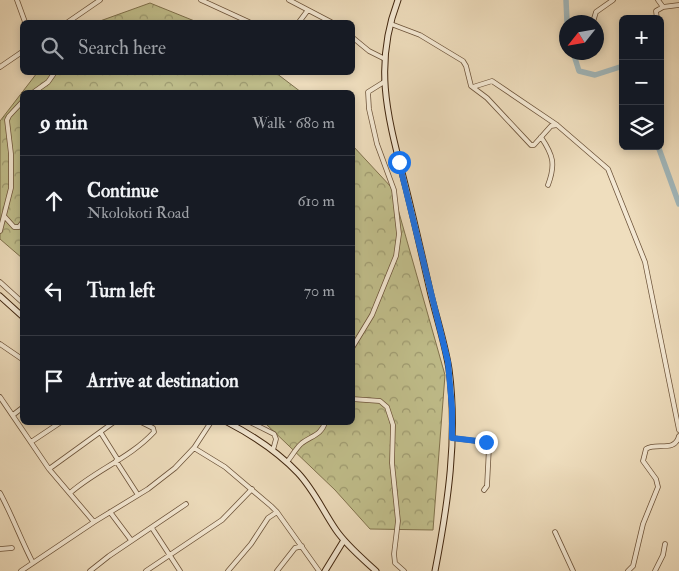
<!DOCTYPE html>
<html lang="en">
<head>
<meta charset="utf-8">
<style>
  :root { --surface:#171b24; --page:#242831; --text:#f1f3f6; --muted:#9ea1a6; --line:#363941 }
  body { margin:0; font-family:"IM FELL Double Pica",serif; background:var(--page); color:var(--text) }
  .controls { position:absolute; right:15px; top:15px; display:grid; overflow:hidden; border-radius:8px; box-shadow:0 2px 8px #0003 }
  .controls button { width:45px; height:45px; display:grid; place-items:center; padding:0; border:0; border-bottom:1px solid var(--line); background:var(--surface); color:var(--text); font:25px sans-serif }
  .compass { position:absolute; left:559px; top:15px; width:45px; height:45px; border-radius:50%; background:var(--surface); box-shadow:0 2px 8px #0003; rotate:239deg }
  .stop { position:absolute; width:15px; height:15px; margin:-11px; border:4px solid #1a73e8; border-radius:50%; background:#fff }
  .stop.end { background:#1a73e8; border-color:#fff; box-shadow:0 1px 5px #0008 }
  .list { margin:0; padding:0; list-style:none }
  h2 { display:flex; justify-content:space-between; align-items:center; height:65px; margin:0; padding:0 20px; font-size:21px }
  h2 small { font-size:16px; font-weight:400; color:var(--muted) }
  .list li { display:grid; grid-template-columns:32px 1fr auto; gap:15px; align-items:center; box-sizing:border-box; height:90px; padding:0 20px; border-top:1px solid var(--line) }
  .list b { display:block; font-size:19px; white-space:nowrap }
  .list p { margin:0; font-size:16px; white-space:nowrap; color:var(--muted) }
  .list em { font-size:16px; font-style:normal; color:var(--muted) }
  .icon { flex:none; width:28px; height:28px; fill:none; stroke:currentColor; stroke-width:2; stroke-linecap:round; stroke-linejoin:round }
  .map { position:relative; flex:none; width:679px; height:571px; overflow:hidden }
  .search { position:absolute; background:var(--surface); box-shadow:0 2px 8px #0003; left:20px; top:20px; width:335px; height:55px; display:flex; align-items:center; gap:12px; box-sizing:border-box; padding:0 18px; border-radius:8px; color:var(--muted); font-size:19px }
  .panel { position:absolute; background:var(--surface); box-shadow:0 2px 8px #0003; left:20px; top:90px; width:335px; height:335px; border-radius:8px }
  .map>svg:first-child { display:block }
  .forest { fill:url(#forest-crowns); stroke:#80724d }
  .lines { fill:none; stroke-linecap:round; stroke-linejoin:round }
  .river { stroke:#a1b9be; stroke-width:5.5 }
  .street-casing { stroke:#6c533a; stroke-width:5.5 }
  .secondary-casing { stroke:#40250e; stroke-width:7 }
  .street { stroke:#f5ead5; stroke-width:4 }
  .secondary { stroke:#f5ead5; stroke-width:5 }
  .route { stroke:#1a73e8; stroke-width:6 }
</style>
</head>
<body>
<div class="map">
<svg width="679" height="571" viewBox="0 0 679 571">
  <defs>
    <pattern id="forest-crowns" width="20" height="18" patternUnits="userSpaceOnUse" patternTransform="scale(1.25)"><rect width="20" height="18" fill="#c1bf8c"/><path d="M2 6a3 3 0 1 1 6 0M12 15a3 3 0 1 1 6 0" fill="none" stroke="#9e9b71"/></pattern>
  </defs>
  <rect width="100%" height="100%" fill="#efdebe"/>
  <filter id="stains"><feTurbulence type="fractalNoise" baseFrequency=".004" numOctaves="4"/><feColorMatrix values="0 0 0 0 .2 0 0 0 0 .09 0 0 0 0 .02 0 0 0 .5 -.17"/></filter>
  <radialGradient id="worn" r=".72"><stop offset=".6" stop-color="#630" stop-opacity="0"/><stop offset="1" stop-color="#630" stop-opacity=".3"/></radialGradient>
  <!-- forest -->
  <path class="forest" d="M150 3 197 22H97L100 21Z
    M37 73H276L301 92H22V258L0 239V121Z
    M353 146 392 188 445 375 433 530 370 529 335 490 265 423 352 422Z"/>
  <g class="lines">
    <!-- river -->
    <path class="river" d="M566 0 567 22
      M566 25V36
      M573 52 579 71 595 75 623 66
      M658 146 679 204"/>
    <!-- street casing -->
    <g class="street-casing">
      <path id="street" d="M17 0 25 22
        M201 0 249 22
        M289 0 331 22
        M658 0 663 7 679 5
        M657 19 656 11 663 7
        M68 22 100 0
        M299 22 308 10
        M593 22 596 12 613 0
        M391 24 420 35 463 61 466 66 471 86 487 98 531 145H534L551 126 557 125
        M352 37 369 51 385 59
        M594 52V53
        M0 67 22 52
        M473 87 492 81 557 125 608 169 645 262 679 430
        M34 92 48 82 55 72
        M541 137C553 155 556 164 548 185
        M5 217 14 227H19L22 223
        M0 231 11 188V154L7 120 9 116 22 102
        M0 282 22 302
        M0 344 22 359
        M352 348 372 315 396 256 399 234 394 190 377 144 369 109 368 92 384 82
        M0 397 49 469 94 522
        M352 399 380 401 387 407 393 425 392 463 398 521 394 554 395 563 404 571
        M13 415 22 408
        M250 422 274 434 276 439 273 450
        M101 433 118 460
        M452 438 485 442 489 447 487 486 484 490
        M31 442 61 422
        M194 448 225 467 271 506 277 512 319 571
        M116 461 138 495
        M287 462C292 456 296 448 302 443 311 436 322 435 325 422
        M49 469 114 422
        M0 493C12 515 21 540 33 563
        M70 493C96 470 130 458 154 432L153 428 141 422
        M110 512 131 540
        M152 528 180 571
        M555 532 573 571
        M0 549 12 548
        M21 571 94 522 148 489 175 468 194 448 211 422
        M90 571 109 556 186 504
        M146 571 222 520 252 489
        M228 571 251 544 268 518 277 512
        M277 571 295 548 302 546
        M628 571 633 566 643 524 658 487 656 479 643 461 646 449C656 442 675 453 679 436
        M655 571 663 555 665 544"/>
    </g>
    <!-- secondary casing -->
    <g class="secondary-casing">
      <path id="secondary" d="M398 0C372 68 389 121 406 188 415 224 423 260 431 295 437 319 445 344 449 369 458 437 448 504 435 571
        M0 296 22 316
        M227 422C254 436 277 451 298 473 314 490 323 511 336 530 347 546 362 558 376 571
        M325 571 344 540"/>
    </g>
    <!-- street -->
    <use href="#street" class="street"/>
    <!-- secondary -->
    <use href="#secondary" class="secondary"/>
  </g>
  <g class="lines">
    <!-- route -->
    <path class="route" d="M399 162 448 362 452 408V438L486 442"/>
  </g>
  <rect width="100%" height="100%" filter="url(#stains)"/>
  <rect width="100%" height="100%" fill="url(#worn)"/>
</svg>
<div class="controls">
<button>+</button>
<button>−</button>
<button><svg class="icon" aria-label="layers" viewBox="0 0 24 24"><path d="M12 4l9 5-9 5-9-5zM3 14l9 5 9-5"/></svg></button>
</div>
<svg class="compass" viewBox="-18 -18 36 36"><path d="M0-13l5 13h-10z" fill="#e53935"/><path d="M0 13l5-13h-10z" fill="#9ea1a6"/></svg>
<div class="stop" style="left:399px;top:162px"></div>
<div class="stop end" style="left:486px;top:442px"></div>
<div class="search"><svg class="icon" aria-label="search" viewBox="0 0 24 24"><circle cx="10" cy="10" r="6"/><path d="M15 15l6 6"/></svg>Search here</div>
<section class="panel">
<h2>9 min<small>Walk · 680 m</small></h2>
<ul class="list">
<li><svg class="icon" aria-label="ahead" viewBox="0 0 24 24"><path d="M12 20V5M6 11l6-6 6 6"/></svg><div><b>Continue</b><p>Nkolokoti Road</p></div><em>610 m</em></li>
<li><svg class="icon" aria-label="left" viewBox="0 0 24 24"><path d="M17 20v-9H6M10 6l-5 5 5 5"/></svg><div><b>Turn left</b></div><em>70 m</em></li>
<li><svg class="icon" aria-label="arrive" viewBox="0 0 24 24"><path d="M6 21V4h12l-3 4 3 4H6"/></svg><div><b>Arrive at destination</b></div></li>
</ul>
</section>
</div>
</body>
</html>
